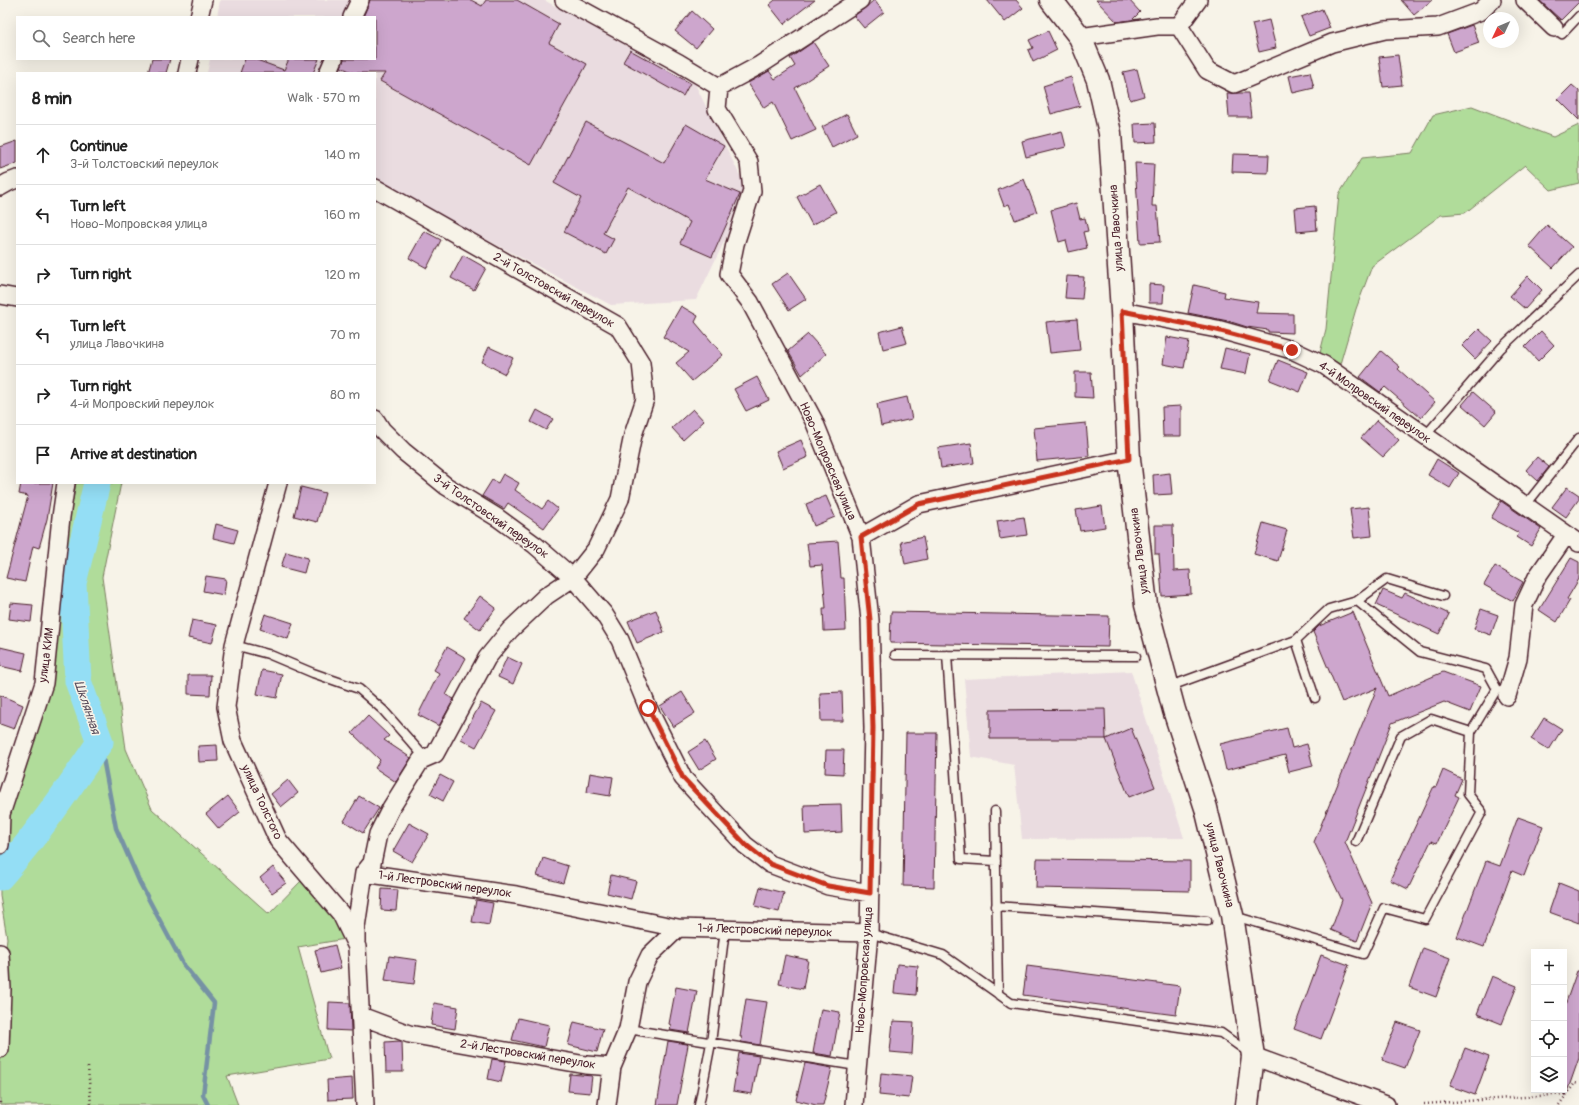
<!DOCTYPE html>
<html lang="en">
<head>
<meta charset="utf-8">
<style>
  :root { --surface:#fff; --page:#f2f2f2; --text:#222; --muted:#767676; --line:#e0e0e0 }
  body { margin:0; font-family:Pangolin,sans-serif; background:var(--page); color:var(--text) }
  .controls { position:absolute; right:12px; bottom:12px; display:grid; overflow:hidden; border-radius:0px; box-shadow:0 4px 16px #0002 }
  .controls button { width:36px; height:36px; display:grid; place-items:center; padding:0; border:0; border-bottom:1px solid var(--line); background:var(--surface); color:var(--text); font:20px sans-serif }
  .compass { position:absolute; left:1483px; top:12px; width:36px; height:36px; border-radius:50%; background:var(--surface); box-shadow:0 4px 16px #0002; rotate:226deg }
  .stop { position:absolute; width:12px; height:12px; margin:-9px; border:3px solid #c8321e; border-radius:50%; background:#fff }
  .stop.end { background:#c8321e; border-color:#fff; box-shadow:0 1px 4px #0008 }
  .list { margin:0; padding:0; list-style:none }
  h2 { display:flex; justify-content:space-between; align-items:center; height:52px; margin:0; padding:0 16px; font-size:17px }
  h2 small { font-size:13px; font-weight:400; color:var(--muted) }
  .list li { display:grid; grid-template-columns:26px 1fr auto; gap:12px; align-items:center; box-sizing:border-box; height:60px; padding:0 16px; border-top:1px solid var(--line) }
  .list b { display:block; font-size:15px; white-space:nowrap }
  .list p { margin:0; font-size:13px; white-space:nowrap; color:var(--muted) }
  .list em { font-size:13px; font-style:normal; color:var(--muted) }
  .icon { flex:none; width:22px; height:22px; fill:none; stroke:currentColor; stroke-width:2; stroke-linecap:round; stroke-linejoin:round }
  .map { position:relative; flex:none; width:1579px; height:1105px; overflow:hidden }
  .search { position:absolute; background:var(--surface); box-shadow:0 4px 16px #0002; left:16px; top:16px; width:360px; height:44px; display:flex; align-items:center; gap:10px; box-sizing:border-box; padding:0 14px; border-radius:0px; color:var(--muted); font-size:15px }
  .panel { position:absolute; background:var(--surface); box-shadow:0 4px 16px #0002; left:16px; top:72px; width:360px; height:412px; border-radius:0px }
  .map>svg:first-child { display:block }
  .built { fill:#eadce0 }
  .green { fill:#b0dc9a; stroke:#7d7e62 }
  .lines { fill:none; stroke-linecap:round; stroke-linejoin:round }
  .stream { stroke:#7692a4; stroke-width:4.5 }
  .river { stroke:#94def5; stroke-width:27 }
  .building { fill:#cda6cd; stroke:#4a1f2b }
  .lane-casing { stroke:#4a1f2b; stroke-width:11 }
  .street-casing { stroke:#4a1f2b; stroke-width:20 }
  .secondary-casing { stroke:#4a1f2b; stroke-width:25 }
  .path { stroke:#4a1f2b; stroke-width:2.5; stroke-dasharray:1 3; stroke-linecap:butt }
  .lane { stroke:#f7f3e8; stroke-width:8 }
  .street { stroke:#f7f3e8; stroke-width:17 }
  .secondary { stroke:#f7f3e8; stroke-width:22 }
  .route { stroke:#c8321e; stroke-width:5 }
  .labels { text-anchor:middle; stroke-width:3; stroke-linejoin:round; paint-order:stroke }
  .street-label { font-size:12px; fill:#4a1f2b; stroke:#f7f3e8 }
  .water-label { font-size:13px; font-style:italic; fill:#5c4f5e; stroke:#f7f3e8 }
</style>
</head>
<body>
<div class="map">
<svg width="1579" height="1105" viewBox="0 0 1579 1105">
  <rect width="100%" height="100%" fill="#f7f3e8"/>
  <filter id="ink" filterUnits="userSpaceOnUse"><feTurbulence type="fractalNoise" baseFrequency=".025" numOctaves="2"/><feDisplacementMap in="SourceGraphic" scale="8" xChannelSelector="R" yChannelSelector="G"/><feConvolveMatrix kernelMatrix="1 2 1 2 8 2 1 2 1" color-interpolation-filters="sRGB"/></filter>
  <g filter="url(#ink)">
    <!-- built -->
    <path class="built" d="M220 0H350L344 17H217Z
      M379 0H544L695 84 748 192 696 300 611 305 375 181V73H333L339 59H375V17H358Z
      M210 59H327L321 73H207Z
      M1131 671 1184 838 1022 839 1014 765 971 757 964 679Z"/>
    <!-- green -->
    <path class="green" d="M1472 106 1553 137 1579 125V183L1551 190 1525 165 1465 213 1441 215 1372 266 1356 309 1340 364 1320 353 1326 329 1339 194 1362 158 1412 153 1433 115Z
      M76 483H121L102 577 126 749 152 809 269 914 301 881 351 938 298 947 329 1059 227 1076 238 1105H0V999L7 938 0 896V858L33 713Z"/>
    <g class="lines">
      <!-- stream -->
      <path class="stream" d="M100 742 116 828 140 883 183 964 214 1003 203 1095 208 1105"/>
      <!-- river -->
      <path class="river" d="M0 877C37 835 69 788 100 742L78 681 73 583 97 483"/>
    </g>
    <!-- building -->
    <path class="building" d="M370 0H471L482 6 486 0H517L559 24 549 43 587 64 531 165 380 81 385 73H354L341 67 344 59H375V17H363Z
      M775 0H815L784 24 769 5Z
      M874 0 884 12 864 28 854 16 865 8Z
      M987 0H1016L1023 8 1005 22Z
      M1096 0H1129L1140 12 1132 20 1117 22Z
      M1401 0H1432L1414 15Z
      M1539 0H1579V2L1561 20Z
      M1322 9 1330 28 1309 36 1301 17Z
      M692 11 712 29 696 48 675 31Z
      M1269 20 1276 48 1259 52 1252 24Z
      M1472 25 1479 43 1454 52 1447 34Z
      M1048 31 1057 50 1033 62 1028 50 1033 48 1029 40Z
      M813 42 829 66 795 88 816 130 792 141 773 102 764 108 748 83 769 71 775 79 795 66 790 58Z
      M630 50 690 83 683 96 623 62Z
      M1398 55 1402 85 1383 87 1379 57Z
      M152 59H170L166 73H148Z
      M245 59H254L284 70 289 59H319L313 73H240Z
      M1137 69 1144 96 1130 100 1123 72Z
      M1310 72 1314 88 1293 93 1289 76Z
      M1071 77 1080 106 1051 114 1043 86Z
      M1572 85 1579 91V120L1558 99Z
      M1227 93H1248L1251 117H1229Z
      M847 114 857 134 832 147 822 127Z
      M586 122 664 163 686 124 724 146 705 179 740 194 712 257 680 243 690 222 628 187 603 233 614 239 606 254 564 232 581 198 554 183Z
      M1155 123 1156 142 1135 143 1134 124Z
      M1062 131 1066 147 1026 157 1022 141Z
      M17 141V163L0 169V147Z
      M1233 154 1269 155 1268 173 1232 172Z
      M1135 163 1154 164 1152 206H1157L1160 242 1140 243Z
      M1024 179 1037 212 1015 220 1009 204 1004 206 998 190Z
      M820 184 836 212 812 225 797 197Z
      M1076 203 1080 219 1085 218 1088 231 1083 232 1087 248 1069 252 1066 240 1059 242 1051 210Z
      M1315 206 1317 230 1297 232 1295 208Z
      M1547 225 1572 247 1553 268 1529 246Z
      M424 231 441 240 427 268 409 258Z
      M463 255 486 268 474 290 451 278Z
      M788 273 806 299 789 310 772 284Z
      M1067 276 1084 277 1082 299 1065 298Z
      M1528 276 1542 290 1525 309 1510 296Z
      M1149 284 1164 285 1163 303H1149Z
      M1194 285 1225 292 1224 297 1258 302 1256 313 1293 314V333L1268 332V330L1247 327 1228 321 1188 313Z
      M681 306 698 316 695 322 723 355 692 381 676 363 689 352 663 337Z
      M1077 319 1080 350 1050 353 1046 322Z
      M902 326 907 343 883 349 879 332Z
      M1479 329 1492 341 1475 359 1462 346Z
      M1541 331 1554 345 1538 361 1525 347Z
      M808 334 826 354 802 375 788 351Z
      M1167 337 1189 341 1184 368 1163 364Z
      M489 347 513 358 505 374 482 362Z
      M1225 348 1250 354 1246 374 1220 369Z
      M1381 351 1400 367 1398 369 1435 402 1421 418 1385 387 1380 392 1360 377Z
      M1278 360 1308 372 1300 392 1270 380Z
      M1075 372H1091L1093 398 1075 397Z
      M757 377 769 400 746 411 734 389Z
      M1473 392 1496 412 1485 425 1462 405Z
      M907 397 912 419 881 426 877 404Z
      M1181 406V436H1163L1162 407Z
      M693 409 704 421 683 440 672 428Z
      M537 410 553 419 546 430 531 422Z
      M1377 420 1399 440 1383 457 1361 438Z
      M1086 423 1089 456 1037 461 1034 428Z
      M801 440 808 457 783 468 776 451Z
      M971 443 974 463 941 468 938 448Z
      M1537 457 1549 467 1538 481 1526 470Z
      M1437 459 1459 473 1450 488 1428 475Z
      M1170 473 1172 494 1154 495 1153 475Z
      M503 474 519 483 515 490 542 509 548 501 558 509 544 528 508 503 504 509 482 496 492 480 498 483Z
      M21 483H53L47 519 39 548 33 546 25 582 6 578 28 496 19 494Z
      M301 487 325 493 317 522 294 516Z
      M1567 487 1579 495V499L1566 517 1552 507Z
      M826 496 835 517 814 526 806 504Z
      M1501 501 1541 529 1531 546 1517 537 1519 533 1491 518Z
      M1102 506 1105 527 1080 531 1076 510Z
      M1369 507 1372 536 1354 538 1350 509Z
      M1024 517 1027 535 1000 539 997 521Z
      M1263 523 1287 530 1278 561 1254 554Z
      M216 524 238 530 234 543 213 538Z
      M1155 525H1173L1174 571 1190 570 1191 594 1162 596 1159 554H1155Z
      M923 537 927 559 905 564 901 542Z
      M838 541 841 578H844L846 630 824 631 823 608H826L822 565 810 566 807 543Z
      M286 552 308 558 304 573 281 567Z
      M1571 558 1579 562V579L1567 599 1570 600 1557 622 1539 610Z
      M1495 566 1523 582 1513 601 1484 585Z
      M206 576 226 579 224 595 203 591Z
      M1383 590 1402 598 1405 593 1449 614 1439 634 1376 605Z
      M480 596 496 608 480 630 464 618Z
      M11 603 33 605 31 622 9 619Z
      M1481 609 1498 615 1491 635 1474 629Z
      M656 610 664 632 637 643 628 621Z
      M891 612 1109 616 1108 647 890 643Z
      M1353 612 1388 696 1443 672 1481 686 1470 712 1444 702 1392 723 1345 842 1372 903 1357 941 1331 930 1342 900 1314 842 1377 688 1342 702 1313 632 1319 626Z
      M265 614 293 623 288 639 260 629Z
      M192 620 217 625 212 643 188 638Z
      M0 647 26 653 22 671 0 666Z
      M447 647 466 658 446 695 454 699 439 726 418 715 439 673 434 670Z
      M507 657 522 664 513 684 498 677Z
      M262 670 282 674 277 698 257 694Z
      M188 675H211L210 695 188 694Z
      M682 692 695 713 673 727 660 706Z
      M842 692 843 721H821L820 693Z
      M0 695 23 705 14 729 0 724Z
      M481 703 496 711 476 747 461 739Z
      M1105 709 1106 739H990V710Z
      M368 716 389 736 384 740 411 758 396 782 375 768 380 760 352 733Z
      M1544 718 1562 729 1549 750 1531 739Z
      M1131 728 1155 787 1129 797 1106 739Z
      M1287 728 1292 748 1307 744 1313 766 1289 772 1285 755 1226 770 1220 744Z
      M906 733H937L934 887 903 886Z
      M705 741 716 759 699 770 688 752Z
      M217 745 218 761 199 762 198 746Z
      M826 750H844L843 774 825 773Z
      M1443 770 1462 779 1455 795 1459 797 1437 843 1431 841 1408 889 1390 880 1434 786 1436 787Z
      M590 773 613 777 610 796 587 792Z
      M440 775 453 782 443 801 430 794Z
      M288 780 298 793 281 807 271 794Z
      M228 796 240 812 219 829 206 814Z
      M359 796 379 808 363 833 344 821Z
      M841 804 842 832 805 834 804 805Z
      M1518 817 1543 826 1524 876 1512 871 1484 947 1457 937 1486 861 1500 866Z
      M409 823 429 834 412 862 393 851Z
      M543 858 568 866 563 883 537 876Z
      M1037 859 1190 861V891L1036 888Z
      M273 867 286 883 272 893 260 878Z
      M611 875 636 881 631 899 607 893Z
      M1559 883 1579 891V923L1549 912Z
      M760 887 784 893 779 912 755 906Z
      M382 889 398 890 396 911 381 910Z
      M476 900 493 903 489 925 472 922Z
      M335 945 341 968 321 973 315 950Z
      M1423 948 1450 958 1436 997 1409 987Z
      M785 955 808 960 803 989 779 984Z
      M1321 955 1349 965 1321 1039 1294 1029Z
      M389 956 417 960 414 984 385 980Z
      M897 964 918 966 916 995 894 993Z
      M1027 966 1180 986 1176 1015 1023 995Z
      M1577 971H1579V1058L1566 1095H1564V1008Z
      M1492 976 1517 986 1502 1024 1477 1014Z
      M676 987 697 991 689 1033 670 1030 671 1025 669 1024Z
      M746 999 767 1002 760 1045 741 1042 742 1037H740Z
      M329 1002 350 1003 351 1031 328 1030Z
      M434 1003 458 1007 455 1029 431 1025Z
      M821 1009 840 1012 832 1056 813 1053Z
      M518 1018 549 1025 544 1047 512 1040Z
      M893 1021 914 1022 912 1054 890 1052Z
      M574 1022 603 1029 597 1052 568 1045Z
      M1397 1022 1420 1030 1405 1068 1382 1060Z
      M400 1041 402 1042 403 1072H386L385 1042Z
      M668 1041 687 1044 688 1045 677 1105H657Z
      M1465 1048 1489 1057 1475 1095 1450 1086Z
      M739 1053 759 1056 752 1094 733 1091Z
      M492 1059 506 1061 501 1082 488 1079Z
      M805 1063 832 1068 823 1105H816L796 1100Z
      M881 1073 912 1076 909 1098 879 1095Z
      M570 1074 592 1076 590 1093 568 1091Z
      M352 1078 353 1099 328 1100 327 1080Z"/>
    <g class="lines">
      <!-- lane casing -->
      <g class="lane-casing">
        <path id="lane" d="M1554 28 1562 34 1579 16
          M1425 436 1501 348 1579 275
          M1525 506 1579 438
          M1357 601 1387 579 1443 596
          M1296 640 1329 609 1357 601 1420 652 1486 669 1497 689 1471 732 1431 719 1401 736 1356 842
          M234 645 268 654 313 673 359 689 383 710 420 752 421 760
          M895 655 1136 656
          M947 655 961 859 996 861
          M1168 687 1296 640 1315 698
          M995 811 998 994
          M996 906 1207 921
          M1234 916 1363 954 1384 908 1425 919 1482 812 1468 794 1471 732
          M869 933 943 955 1011 1003 1221 1033 1249 1053
          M628 1029 857 1066
          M699 1105 711 1043 725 929"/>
      </g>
      <!-- street casing -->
      <g class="street-casing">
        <path id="street" d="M564 0 679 63 719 87
          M1525 0 1554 28
          M199 17 203 0
          M352 17 360 0
          M1179 26 1198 0
          M1080 37 1157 26H1179L1207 70 1234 84 1332 43 1385 30 1438 27 1481 11 1492 0
          M187 73 190 59
          M328 73 334 59
          M719 87 717 109 749 162 752 191 735 244 729 274 750 302 814 421 861 537 870 620 873 728 869 933 854 1105
          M719 87 760 65 860 0
          M0 187 9 182 17 179
          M375 188 618 326 641 363 645 399 633 435 620 499 596 549 573 578 546 596 510 630 487 658 435 754 421 760 391 808 378 834 372 863 364 873 516 895 678 928 869 933
          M0 295 17 298
          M1122 311 1217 329 1292 350 1324 365 1579 543
          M375 419 382 430 403 451 446 486 498 518 535 545 573 578 604 614 620 640 648 708 683 778 745 845 770 864 828 886 870 893
          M278 483 234 645 226 707 233 741 278 840 341 914 357 947 365 1105
          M861 537 919 504 1129 459
          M1507 696 1518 658 1524 605 1537 577 1566 535
          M0 845 1 814 44 683 61 517 66 483
          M356 942V927L364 873
          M0 953 2 989 0 1049
          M361 1016 409 1034 586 1065 612 1067 628 1029 637 982 650 955 678 928
          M1253 1056 1386 1105
          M607 1105 612 1067"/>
      </g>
      <!-- secondary casing -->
      <g class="secondary-casing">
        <path id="secondary" d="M1051 0 1080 37 1098 80 1110 133 1122 311 1129 459 1146 605 1174 710 1206 808 1232 915 1253 1056 1247 1105"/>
      </g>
      <!-- path -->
      <path class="path" d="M88 1067 91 1105
        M0 1102V1105
        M1424 1104 1567 1094
        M1559 1105 1575 1083 1579 1084"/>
      <!-- lane -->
      <use href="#lane" class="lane"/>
      <!-- street -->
      <use href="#street" class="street"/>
      <!-- secondary -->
      <use href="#secondary" class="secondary"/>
    </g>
  </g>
  <g class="lines" filter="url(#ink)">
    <!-- route -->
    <path class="route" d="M648 708 683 778 746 845 770 864 828 886 870 893 873 728 870 620 861 537 919 504 1129 459 1122 311 1217 330 1292 350"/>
  </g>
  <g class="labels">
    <!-- street labels -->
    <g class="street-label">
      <text transform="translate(1116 228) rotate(-94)" y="4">улица Лавочкина</text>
      <text transform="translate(554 290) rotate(30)" y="4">2-й Толстовский переулок</text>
      <text transform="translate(1375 402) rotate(35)" y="4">4-й Мопровский переулок</text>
      <text transform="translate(828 461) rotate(67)" y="4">Ново-Мопровская улица</text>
      <text transform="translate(491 516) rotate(35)" y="4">3-й Толстовский переулок</text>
      <text transform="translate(1139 551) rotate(-97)" y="4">улица Лавочкина</text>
      <text transform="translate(46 655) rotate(-83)" y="4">улица КИМ</text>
      <text transform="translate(262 802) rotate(65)" y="4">улица Толстого</text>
      <text transform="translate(1220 865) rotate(76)" y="4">улица Лавочкина</text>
      <text transform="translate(445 884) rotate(8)" y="4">1-й Лестровский переулок</text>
      <text transform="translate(765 930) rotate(2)" y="4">1-й Лестровский переулок</text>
      <text transform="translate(864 970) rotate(-86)" y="4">Ново-Мопровская улица</text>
      <text transform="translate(528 1054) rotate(9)" y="4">2-й Лестровский переулок</text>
    </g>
    <!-- water labels -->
    <g class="water-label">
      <text transform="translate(88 707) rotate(71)" y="5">Шклянная</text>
    </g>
  </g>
</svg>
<div class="controls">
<button>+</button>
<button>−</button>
<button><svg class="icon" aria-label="locate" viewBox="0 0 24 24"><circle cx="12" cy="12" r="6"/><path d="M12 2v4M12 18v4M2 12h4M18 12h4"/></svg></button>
<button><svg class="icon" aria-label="layers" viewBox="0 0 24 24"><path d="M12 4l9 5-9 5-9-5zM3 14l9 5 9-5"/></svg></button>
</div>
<svg class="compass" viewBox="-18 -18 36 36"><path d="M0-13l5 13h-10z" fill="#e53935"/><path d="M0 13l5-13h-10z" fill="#767676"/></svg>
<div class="stop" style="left:648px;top:708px"></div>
<div class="stop end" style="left:1292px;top:350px"></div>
<div class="search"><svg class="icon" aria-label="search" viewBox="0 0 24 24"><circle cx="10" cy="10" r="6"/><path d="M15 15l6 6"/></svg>Search here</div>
<section class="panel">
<h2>8 min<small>Walk · 570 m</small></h2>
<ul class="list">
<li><svg class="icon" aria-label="ahead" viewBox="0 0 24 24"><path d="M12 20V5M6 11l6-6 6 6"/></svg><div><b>Continue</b><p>3-й Толстовский переулок</p></div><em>140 m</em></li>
<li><svg class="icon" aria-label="left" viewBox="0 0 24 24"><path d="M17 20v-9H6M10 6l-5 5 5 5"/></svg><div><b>Turn left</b><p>Ново-Мопровская улица</p></div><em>160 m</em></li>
<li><svg class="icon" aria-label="right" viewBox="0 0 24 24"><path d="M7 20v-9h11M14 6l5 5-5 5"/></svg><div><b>Turn right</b></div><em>120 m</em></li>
<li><svg class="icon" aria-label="left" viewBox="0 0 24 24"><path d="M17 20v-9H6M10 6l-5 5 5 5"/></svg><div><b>Turn left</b><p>улица Лавочкина</p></div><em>70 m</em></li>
<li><svg class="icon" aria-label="right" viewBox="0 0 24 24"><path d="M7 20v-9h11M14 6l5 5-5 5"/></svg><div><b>Turn right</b><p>4-й Мопровский переулок</p></div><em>80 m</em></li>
<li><svg class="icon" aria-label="arrive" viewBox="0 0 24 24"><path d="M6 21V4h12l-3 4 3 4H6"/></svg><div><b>Arrive at destination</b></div></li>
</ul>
</section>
</div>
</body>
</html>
